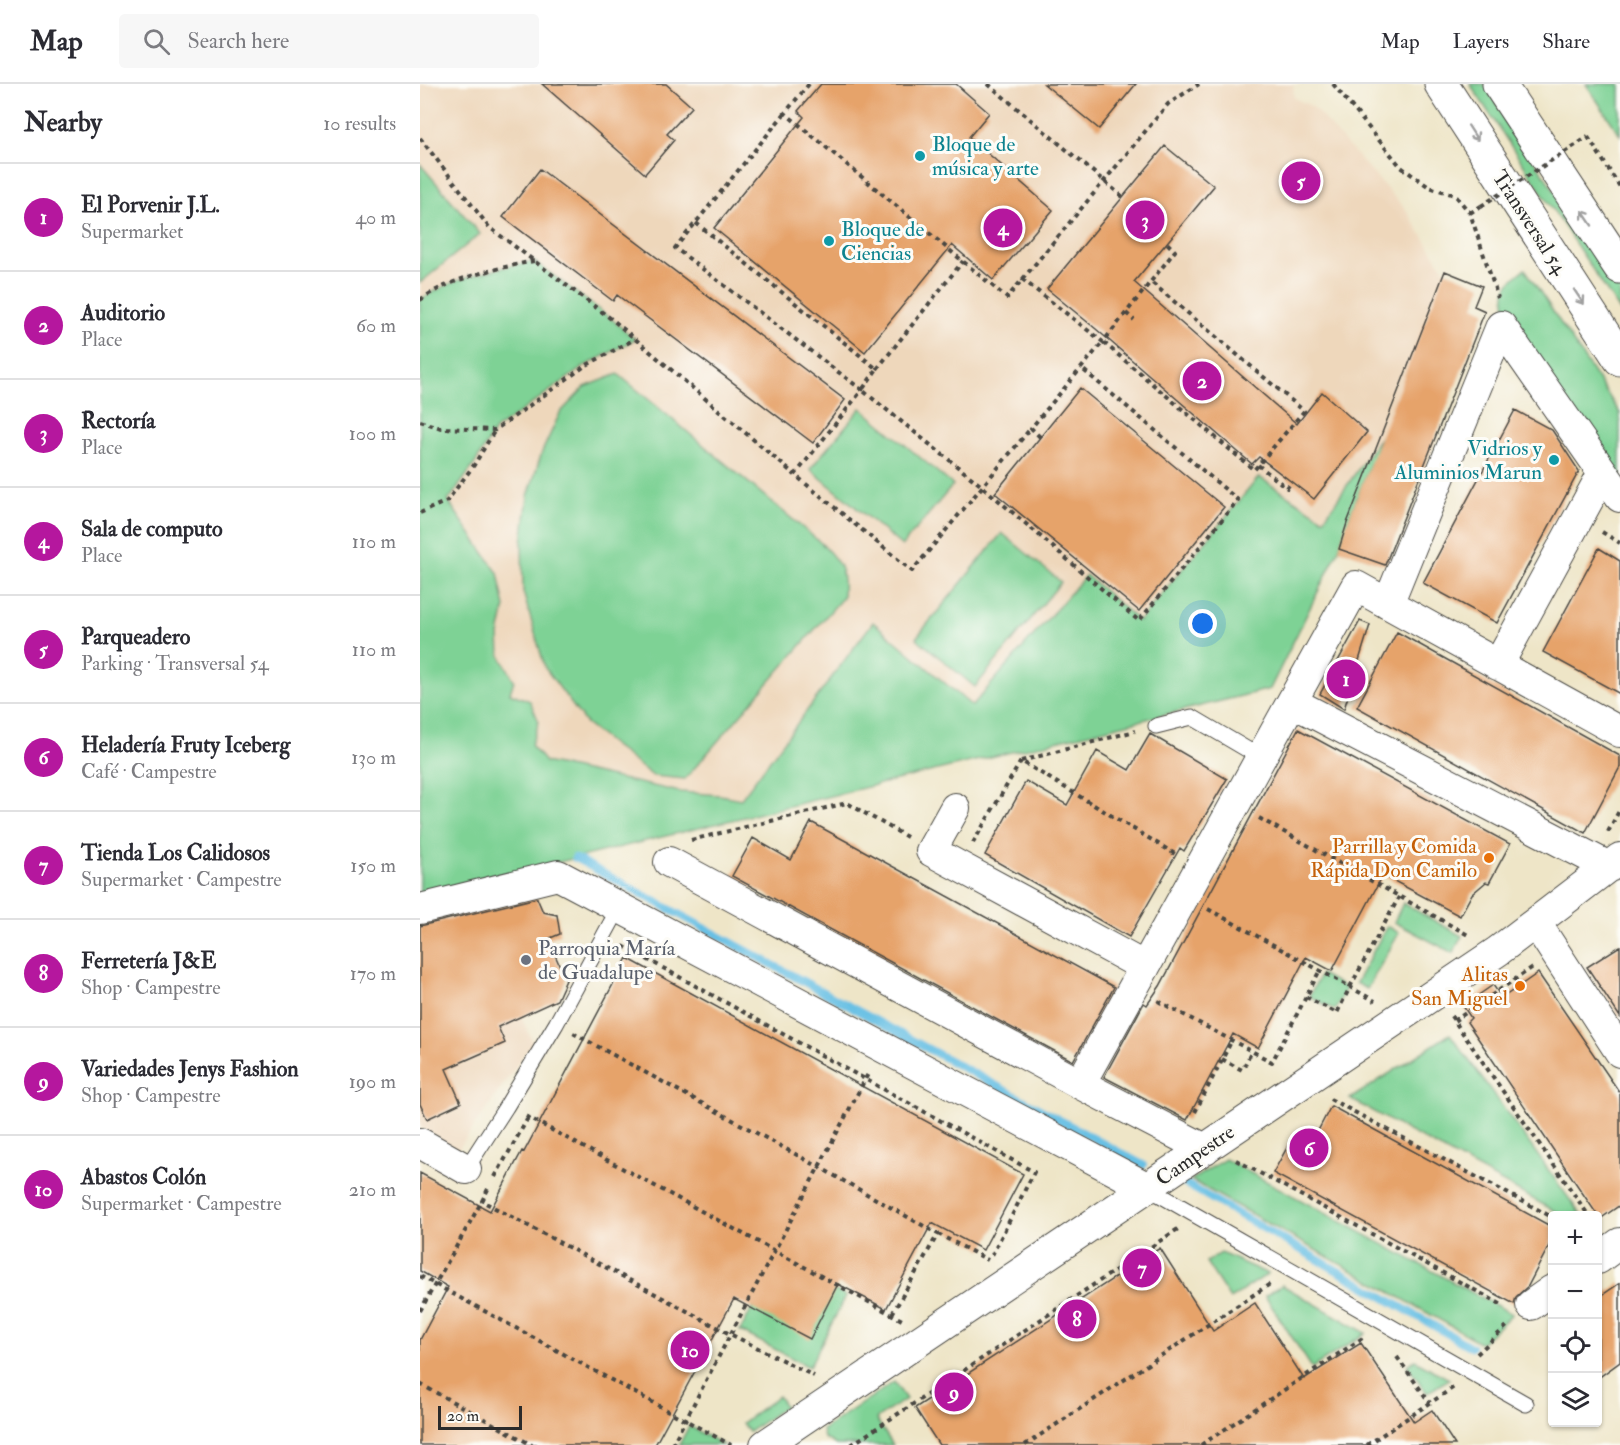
<!DOCTYPE html>
<html lang="en">
<head>
<meta charset="utf-8">
<style>
  :root { --surface:#fff; --page:#f7f7f7; --text:#2b2b33; --muted:#7c7c81; --line:#e1e1e2; --accent:#b5179e }
  body { margin:0; font-family:"IM FELL Double Pica",serif; background:var(--page); color:var(--text) }
  .controls { position:absolute; right:18px; bottom:18px; display:grid; overflow:hidden; border-radius:6px; box-shadow:0 2px 4px #0004 }
  .controls button { width:54px; height:54px; display:grid; place-items:center; padding:0; border:0; border-bottom:2px solid var(--line); background:var(--surface); color:var(--text); font:30px sans-serif }
  .scale { position:absolute; left:18px; bottom:15px; width:84px; box-sizing:border-box; padding-left:6px; border:3px solid #2b2b2b; border-top:0; font-size:16px; line-height:21px; white-space:nowrap; color:#2b2b2b; -webkit-text-stroke:4px #fdfcf7; paint-order:stroke }
  .you { position:absolute; left:783px; top:540px; width:21px; height:21px; margin:-15px; border:4px solid #fff; border-radius:50%; background:#1a73e8; box-shadow:0 0 0 9px #1a73e833 }
  .badge { display:grid; place-items:center; width:39px; height:39px; border-radius:50%; background:var(--accent); color:#fff; font-size:20px; font-weight:700 }
  .pin { position:absolute; translate:-50% -50%; border:3px solid #fff; box-shadow:0 2px 6px #0006 }
  .list { margin:0; padding:0; list-style:none }
  h2 { display:flex; justify-content:space-between; align-items:center; height:78px; margin:0; padding:0 24px; font-size:26px }
  h2 small { font-size:20px; font-weight:400; color:var(--muted) }
  .list li { display:grid; grid-template-columns:39px 1fr auto; gap:18px; align-items:center; box-sizing:border-box; height:108px; padding:0 24px; border-top:2px solid var(--line) }
  .list b { display:block; font-size:22px; white-space:nowrap }
  .list p { margin:0; font-size:20px; white-space:nowrap; color:var(--muted) }
  .list em { font-size:20px; font-style:normal; color:var(--muted) }
  .icon { flex:none; width:33px; height:33px; fill:none; stroke:currentColor; stroke-width:2; stroke-linecap:round; stroke-linejoin:round }
  .map { position:relative; flex:none; width:1200px; height:1361px; overflow:hidden }
  header { display:flex; align-items:center; gap:36px; box-sizing:border-box; height:84px; padding:0 30px; background:var(--surface); border-bottom:2px solid var(--line) }
  header strong { font-size:28px }
  nav { display:flex; gap:33px; margin-inline-start:auto; font-size:21px }
  .search { width:420px; height:54px; background:var(--page); display:flex; align-items:center; gap:15px; box-sizing:border-box; padding:0 21px; border-radius:6px; color:var(--muted); font-size:22px }
  main { display:flex }
  aside { flex:1; background:var(--surface) }
  .map>svg:first-child { display:block }
  .built { fill:#eed7bb }
  .green { fill:#7ed295; stroke:#547e60; stroke-width:1.5 }
  .lines { fill:none; stroke-linecap:round; stroke-linejoin:round }
  .stream { stroke:#67c0e4; stroke-width:8 }
  .building { fill:#e6a36a }
  .service-casing { stroke:#484742; stroke-width:17 }
  .minor-casing { stroke:#484742; stroke-width:32 }
  .primary-casing { stroke:#484742; stroke-width:35 }
  .path { stroke:#484742; stroke-width:4; stroke-dasharray:4.5 4.5; stroke-linecap:butt }
  .service { stroke:#fff; stroke-width:15 }
  .minor { stroke:#fff; stroke-width:30 }
  .primary { stroke:#fff; stroke-width:33 }
  .path-bridge { stroke:#484742; stroke-width:4; stroke-dasharray:4.5 4.5; stroke-linecap:butt }
  .oneway { stroke:#a0a0a0 }
  .culture-dot { fill:#0f9aa8; stroke:#fdfcf7; stroke-width:2 }
  .food-dot { fill:#e8710a; stroke:#fdfcf7; stroke-width:2 }
  .worship-dot { fill:#6b7280; stroke:#fdfcf7; stroke-width:2 }
  .labels { text-anchor:middle; stroke-width:6; stroke-linejoin:round; paint-order:stroke }
  .culture-label { font-size:21px; fill:#0d838f; stroke:#fdfcf7; text-anchor:start }
  .street-label { font-size:21px; fill:#2b2b2b; stroke:#fdfcf7 }
  .food-label { font-size:21px; fill:#c56008; stroke:#fdfcf7; text-anchor:end }
  .worship-label { font-size:21px; fill:#5b616d; stroke:#fdfcf7; text-anchor:start }
</style>
</head>
<body>
<header>
<strong>Map</strong>
<div class="search"><svg class="icon" aria-label="search" viewBox="0 0 24 24"><circle cx="10" cy="10" r="6"/><path d="M15 15l6 6"/></svg>Search here</div>
<nav><a>Map</a><a>Layers</a><a>Share</a></nav>
</header>
<main>
<aside>
<h2>Nearby<small>10 results</small></h2>
<ul class="list">
<li><span class="badge">1</span><div><b>El Porvenir J.L.</b><p>Supermarket</p></div><em>40 m</em></li>
<li><span class="badge">2</span><div><b>Auditorio</b><p>Place</p></div><em>60 m</em></li>
<li><span class="badge">3</span><div><b>Rectoría</b><p>Place</p></div><em>100 m</em></li>
<li><span class="badge">4</span><div><b>Sala de computo</b><p>Place</p></div><em>110 m</em></li>
<li><span class="badge">5</span><div><b>Parqueadero</b><p>Parking · Transversal 54</p></div><em>110 m</em></li>
<li><span class="badge">6</span><div><b>Heladería Fruty Iceberg</b><p>Café · Campestre</p></div><em>130 m</em></li>
<li><span class="badge">7</span><div><b>Tienda Los Calidosos</b><p>Supermarket · Campestre</p></div><em>150 m</em></li>
<li><span class="badge">8</span><div><b>Ferretería J&amp;E</b><p>Shop · Campestre</p></div><em>170 m</em></li>
<li><span class="badge">9</span><div><b>Variedades Jenys Fashion</b><p>Shop · Campestre</p></div><em>190 m</em></li>
<li><span class="badge">10</span><div><b>Abastos Colón</b><p>Supermarket · Campestre</p></div><em>210 m</em></li>
</ul>
</aside>
<div class="map">
<svg width="1200" height="1361" viewBox="0 0 1200 1361">
  <rect width="100%" height="100%" fill="#fdfcf7"/>
  <filter id="ink" filterUnits="userSpaceOnUse"><feTurbulence type="fractalNoise" baseFrequency=".0167" numOctaves="2"/><feDisplacementMap in="SourceGraphic" scale="12" xChannelSelector="R" yChannelSelector="G"/><feConvolveMatrix kernelMatrix="1 2 1 2 8 2 1 2 1" color-interpolation-filters="sRGB"/></filter>
  <filter id="wash" filterUnits="userSpaceOnUse"><feTurbulence type="fractalNoise" baseFrequency=".008" numOctaves="4" result="noise"/><feDisplacementMap in="SourceGraphic" scale="24" xChannelSelector="R" yChannelSelector="G"/><feGaussianBlur stdDeviation="1.35" result="paint"/><feColorMatrix in="noise" values="0 0 0 0 0 0 0 0 0 0 0 0 0 0 0 0 0 1.4 0 .05"/><feComposite in="paint" operator="in"/></filter>
  <g filter="url(#wash)">
    <rect width="100%" height="100%" fill="#eee5c7"/>
    <!-- built -->
    <path class="built" d="M0 0H873L874 14 893 23 986 126 1025 187 927 439 919 465 850 605 0 812Z
      M50 826 113 958 37 1067 0 1043V838Z"/>
    <!-- green -->
    <path class="green" d="M1050 0H1064L1200 206V227Z
      M1166 0H1200V51Z
      M0 80 60 150 0 199Z
      M114 177 194 237 215 255 165 282 75 346 54 381 28 417 78 489 85 523 79 551 80 571 94 596 90 609 110 617 119 638 111 661 125 678 260 708 300 711 321 715 453 538 552 622 666 491 719 537 839 393 904 435 961 352 927 439 919 465 850 605 0 812V216C33 193 75 185 114 177Z
      M1105 185 1200 329V398L1089 238C1083 210 1080 203 1105 185Z
      M198 290 401 459C420 479 425 484 423 513L265 695 233 692 167 641 125 584 103 508 102 458 108 412 122 368 140 329 165 303Z
      M441 324 533 401 482 462 390 385Z
      M582 449 641 498 555 603 496 554Z
      M983 819 1042 852 1033 869 974 838Z
      M967 842 979 849 947 905 936 899Z
      M901 890 926 904 915 926 889 912Z
      M1030 950 1161 1131H1142L930 1015Z
      M805 1075 1092 1230 1061 1259 771 1096Z
      M801 1169 848 1190 810 1215 786 1178Z
      M358 1176 426 1212 389 1283 320 1247Z
      M862 1201 946 1249 892 1284 845 1212Z
      M995 1276 1029 1295 1007 1309 987 1281Z
      M474 1298 486 1315 456 1335 473 1361H416L404 1354 402 1346Z
      M358 1312 365 1322 329 1348 322 1339Z
      M269 1342 303 1361H259Z"/>
    <g class="lines">
      <!-- stream -->
      <path class="stream" d="M155 774 723 1081
        M764 1099 1051 1263"/>
    </g>
    <g id="blocks">
      <!-- building -->
      <path class="building" d="M122 0H246L272 23 247 50 254 56 225 90Z
        M401 0H536L569 29 549 53 633 126 573 196 532 161 445 268 294 144 384 33 378 27Z
        M624 0H716L679 45Z
        M745 62 794 102 714 198 877 340 902 308 947 348 894 415 839 373 832 380 676 245 627 205Z
        M120 85 425 316 393 359 197 211 193 217 83 133Z
        M1025 187 1062 202 1054 222 1065 227 965 481 919 465 927 439Z
        M660 304 804 423 719 527 575 409Z
        M1095 326 1132 346 1159 387 1077 539 1003 499Z
        M1179 464 1200 477V610L1123 568Z
        M940 537 950 541 924 625 900 610Z
        M977 548 1200 672V683L1165 749 937 623Z
        M878 645 1090 760 1069 799 1066 798 1052 810 1040 832 963 791 912 887 886 873 838 964 813 950 767 1036 684 993 724 919 727 921 740 902Z
        M730 650 807 695 764 767 760 764 709 853 565 771 606 697 647 721 677 667 709 686Z
        M391 738 694 903 653 977 312 792 333 754 371 776Z
        M117 814 123 828 137 831 140 850 128 855 146 896 137 916 78 943 85 959 26 985 41 1019 7 1035 0 1020V842Z
        M1200 862V933L1167 883Z
        M207 874 603 1090 563 1166 512 1139 466 1225 418 1200 390 1255 314 1215 235 1361H0V1256L28 1203 0 1187V1089L70 1127 102 1067 104 1068Z
        M1118 889 1200 1009V1121L1180 1135 1047 938 1051 934 1043 922 1073 901 1082 914Z
        M911 1022 1132 1143V1156L1108 1202 1096 1213 1094 1220 853 1089 874 1051 891 1060Z
        M740 1164 793 1247 835 1219 884 1295 941 1259 994 1338 1012 1326 1035 1361H519L495 1324Z
        M1200 1199V1278L1178 1294V1214Z"/>
    </g>
  </g>
  <g filter="url(#ink)">
    <use href="#blocks" fill-opacity="0" stroke="#484742" stroke-width="1.5"/>
    <g class="lines">
      <!-- service casing -->
      <g class="service-casing">
        <path id="service" d="M736 642 772 633 840 673
          M46 1085 86 1023 136 940 200 822
          M728 1104 1106 1320"/>
      </g>
      <!-- minor casing -->
      <g class="minor-casing">
        <path id="minor" d="M1081 242 1200 413
          M968 520 1081 242
          M1078 581 1183 389
          M872 618 1189 783
          M535 724 511 767 725 883
          M249 778 660 1000 785 1065
          M0 825 138 791 728 1104
          M1116 839 1200 968
          M660 1000 936 502 1200 648
          M0 1059 46 1085
          M1178 1175 1200 1159
          M1111 1221 1132 1206
          M345 1361 1078 867 1200 774"/>
      </g>
      <!-- primary casing -->
      <g class="primary-casing">
        <path id="primary" d="M1021 0 1200 275
          M1079 0 1200 183"/>
      </g>
      <!-- path -->
      <path class="path" d="M389 0 365 29 587 214 748 20 779 0
        M568 0 703 113
        M913 0 981 83 1009 103 1035 111 1050 129 1078 214
        M365 29 255 164 442 306 375 391 492 487 611 344
        M1168 53 1200 103
        M0 54 69 143 194 237 375 391
        M1050 129 1061 122
        M276 139 457 285 442 306 563 403 719 537 818 416 661 284
        M602 195 683 258 755 167 747 159
        M0 216C33 193 75 185 114 177
        M706 229 714 236
        M457 285 543 177
        M0 337 21 344 75 346 165 282 215 255
        M620 353 611 344 683 258 834 386 884 327 731 198
        M838 381 867 404 871 398
        M0 429 27 417 54 381 75 346
        M1182 448 1200 459
        M601 677 715 647
        M839 734 1050 852
        M1188 748 1200 725
        M271 756 427 719 487 753
        M553 759 601 677 755 770
        M788 825 930 903 979 813
        M203 862 614 1088 572 1171
        M886 913 917 929 930 903 955 917
        M738 917 852 978 900 886
        M1031 932 1169 1132
        M1034 937 1113 883
        M153 949 399 1083 518 1150 472 1230
        M802 975 822 986 832 967
        M910 1015 1132 1133
        M775 1028 812 956
        M106 1032 482 1236
        M816 1076 1084 1222
        M75 1093 109 1032
        M68 1105 62 1117 310 1250 394 1292
        M518 1150 568 1176
        M0 1192 311 1361
        M0 1227 62 1117
        M1057 1270 1089 1240
        M977 1273 1010 1319
        M0 1300 112 1361
        M252 1361 449 988
        M431 1361 758 1145
        M605 1361 853 1198
        M781 1361 944 1253
        M947 1361 1034 1303"/>
      <!-- service -->
      <use href="#service" class="service"/>
      <!-- minor -->
      <use href="#minor" class="minor"/>
      <!-- primary -->
      <use href="#primary" class="primary"/>
      <!-- path-bridge -->
      <path class="path-bridge" d="M1061 122 1168 53"/>
    </g>
    <!-- one-way arrows -->
    <defs><path id="oneway-shaft" d="M-6 0H5M1.5-3L5.5 0L1.5 3" fill="none" stroke-width="1.6" stroke-linecap="round" stroke-linejoin="round" transform="scale(1.5)"/></defs>
    <g class="oneway">
      <use href="#oneway-shaft" transform="translate(1053 49) rotate(57)"/>
      <use href="#oneway-shaft" transform="translate(1167 134) rotate(-124)"/>
      <use href="#oneway-shaft" transform="translate(1159 213) rotate(56)"/>
    </g>
  </g>
  <!-- markers -->
  <g class="culture-dot">
    <circle cx="500" cy="72" r="6"/>
    <circle cx="409" cy="157" r="6"/>
    <circle cx="1134" cy="376" r="6"/>
  </g>
  <g class="food-dot">
    <circle cx="1069" cy="774" r="6"/>
    <circle cx="1100" cy="902" r="6"/>
  </g>
  <circle class="worship-dot" cx="106" cy="876" r="6"/>
  <g class="labels">
    <!-- culture labels -->
    <g class="culture-label">
      <text x="512" y="67">Bloque de<tspan x="512" dy="24">música y arte</tspan></text>
      <text x="421" y="152">Bloque de<tspan x="421" dy="24">Ciencias</tspan></text>
      <text x="1122" y="371" text-anchor="end">Vidrios y<tspan x="1122" dy="24">Aluminios Marun</tspan></text>
    </g>
    <!-- street labels -->
    <g class="street-label">
      <text transform="translate(1110 138) rotate(57)" y="7">Transversal 54</text>
      <text transform="translate(775 1071) rotate(-35)" y="7">Campestre</text>
    </g>
    <!-- food labels -->
    <g class="food-label">
      <text x="1057" y="769">Parrilla y Comida<tspan x="1057" dy="24">Rápida Don Camilo</tspan></text>
      <text x="1088" y="897">Alitas<tspan x="1088" dy="24">San Miguel</tspan></text>
    </g>
    <!-- worship labels -->
    <g class="worship-label">
      <text x="118" y="871">Parroquia María<tspan x="118" dy="24">de Guadalupe</tspan></text>
    </g>
  </g>
</svg>
<div class="controls">
<button>+</button>
<button>−</button>
<button><svg class="icon" aria-label="locate" viewBox="0 0 24 24"><circle cx="12" cy="12" r="6"/><path d="M12 2v4M12 18v4M2 12h4M18 12h4"/></svg></button>
<button><svg class="icon" aria-label="layers" viewBox="0 0 24 24"><path d="M12 4l9 5-9 5-9-5zM3 14l9 5 9-5"/></svg></button>
</div>
<div class="scale">20 m</div>
<div class="you"></div>
<div class="pin badge" style="left:926px;top:595px">1</div>
<div class="pin badge" style="left:782px;top:297px">2</div>
<div class="pin badge" style="left:725px;top:136px">3</div>
<div class="pin badge" style="left:583px;top:144px">4</div>
<div class="pin badge" style="left:881px;top:97px">5</div>
<div class="pin badge" style="left:889px;top:1064px">6</div>
<div class="pin badge" style="left:722px;top:1184px">7</div>
<div class="pin badge" style="left:657px;top:1235px">8</div>
<div class="pin badge" style="left:534px;top:1308px">9</div>
<div class="pin badge" style="left:270px;top:1266px">10</div>
</div>
</main>
</body>
</html>
